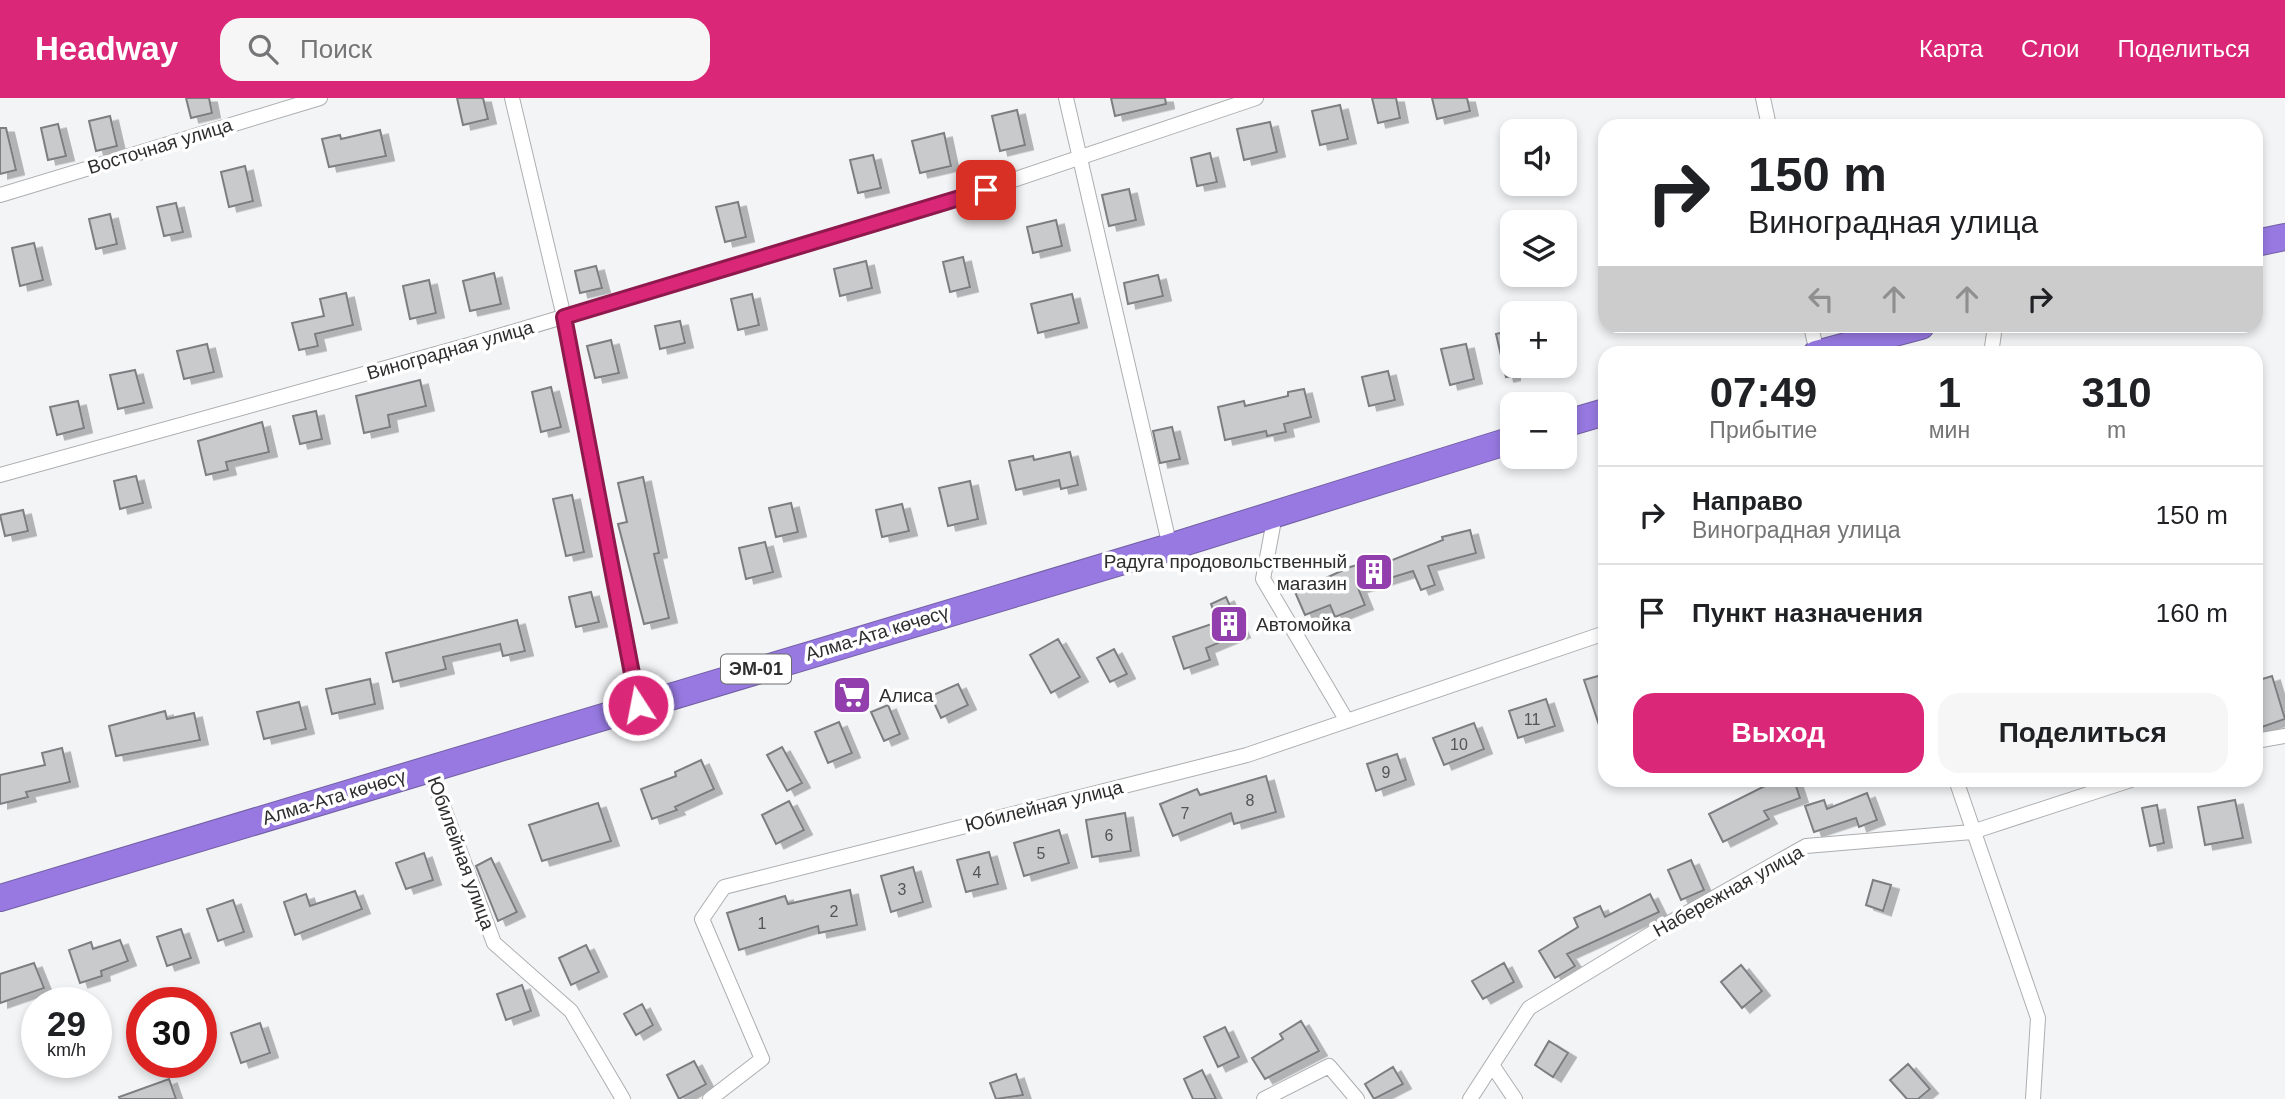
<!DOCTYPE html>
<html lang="ru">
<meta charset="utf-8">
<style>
:root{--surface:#fff;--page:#f6f6f6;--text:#202124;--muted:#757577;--line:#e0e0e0;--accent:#db2777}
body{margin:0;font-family:Arial,sans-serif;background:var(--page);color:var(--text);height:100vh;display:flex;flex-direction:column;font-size:26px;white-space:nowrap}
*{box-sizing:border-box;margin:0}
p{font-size:23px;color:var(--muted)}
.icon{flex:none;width:38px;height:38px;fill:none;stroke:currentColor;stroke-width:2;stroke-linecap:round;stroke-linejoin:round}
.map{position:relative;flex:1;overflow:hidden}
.drawer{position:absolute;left:1598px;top:248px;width:665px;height:441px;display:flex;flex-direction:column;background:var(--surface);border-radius:21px;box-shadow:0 4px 10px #0003}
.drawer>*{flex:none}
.hud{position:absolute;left:1598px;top:21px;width:665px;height:214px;border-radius:21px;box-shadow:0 4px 10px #0003;background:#fff;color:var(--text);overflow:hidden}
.fabs{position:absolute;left:1500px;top:21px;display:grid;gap:14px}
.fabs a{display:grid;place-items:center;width:77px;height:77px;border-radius:14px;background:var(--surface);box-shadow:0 4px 10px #0003;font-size:35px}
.speed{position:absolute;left:21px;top:889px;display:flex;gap:14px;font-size:35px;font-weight:700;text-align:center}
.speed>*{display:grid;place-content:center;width:91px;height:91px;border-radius:50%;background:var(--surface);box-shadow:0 4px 10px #0003;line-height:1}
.speed small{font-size:18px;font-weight:400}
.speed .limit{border:10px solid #d22;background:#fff;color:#111}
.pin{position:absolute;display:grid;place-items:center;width:60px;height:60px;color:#fff;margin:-30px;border-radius:14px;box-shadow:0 4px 10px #0006}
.me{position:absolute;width:77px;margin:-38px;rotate:349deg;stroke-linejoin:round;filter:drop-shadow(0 0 5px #0008)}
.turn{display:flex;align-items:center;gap:24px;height:147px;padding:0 35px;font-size:32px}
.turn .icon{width:91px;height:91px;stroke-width:2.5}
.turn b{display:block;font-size:49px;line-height:60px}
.lanes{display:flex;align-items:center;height:66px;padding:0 35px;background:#0003;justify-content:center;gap:35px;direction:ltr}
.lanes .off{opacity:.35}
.eta{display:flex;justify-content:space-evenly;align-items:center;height:119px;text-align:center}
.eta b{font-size:42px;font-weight:600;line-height:49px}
.cta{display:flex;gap:14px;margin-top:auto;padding:14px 35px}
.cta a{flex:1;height:80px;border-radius:21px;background:var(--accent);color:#fff;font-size:28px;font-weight:600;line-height:80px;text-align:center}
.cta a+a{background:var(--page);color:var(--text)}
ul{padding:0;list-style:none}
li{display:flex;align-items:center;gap:21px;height:98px;padding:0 35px;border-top:2px solid var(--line)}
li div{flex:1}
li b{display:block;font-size:26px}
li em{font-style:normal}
header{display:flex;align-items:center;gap:42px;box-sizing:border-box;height:98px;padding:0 35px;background:var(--accent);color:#fff}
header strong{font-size:33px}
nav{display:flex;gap:38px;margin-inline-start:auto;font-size:24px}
.search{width:490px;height:63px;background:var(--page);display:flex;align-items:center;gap:18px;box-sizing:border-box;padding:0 24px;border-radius:21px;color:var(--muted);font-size:26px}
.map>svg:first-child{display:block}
.building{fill:#c9cacc;stroke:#7d7e80;stroke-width:2;filter:url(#shadow)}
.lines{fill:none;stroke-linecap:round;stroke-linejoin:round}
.street-casing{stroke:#adaeb0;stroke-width:16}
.highway-casing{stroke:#725fa3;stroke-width:28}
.street{stroke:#fff;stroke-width:14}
.highway{stroke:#9779e1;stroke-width:26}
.route-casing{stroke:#8e194d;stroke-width:18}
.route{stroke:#db2777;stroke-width:12}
.labels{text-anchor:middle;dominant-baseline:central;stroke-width:7;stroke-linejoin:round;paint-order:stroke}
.number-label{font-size:16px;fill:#555556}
.shield{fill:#fff;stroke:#6d6d6d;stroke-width:2}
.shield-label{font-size:18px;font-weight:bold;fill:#2e2e2f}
.street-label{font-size:19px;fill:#2e2e2f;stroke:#fff}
.poi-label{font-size:19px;fill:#2e2e2f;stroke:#fff;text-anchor:start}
</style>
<header>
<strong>Headway</strong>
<div class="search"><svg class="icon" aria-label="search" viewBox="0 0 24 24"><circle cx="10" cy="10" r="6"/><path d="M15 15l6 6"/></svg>Поиск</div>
<nav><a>Карта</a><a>Слои</a><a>Поделиться</a></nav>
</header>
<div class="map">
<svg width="2285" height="1001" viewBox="0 0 2285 1001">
<defs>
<filter id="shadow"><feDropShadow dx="8" dy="4.5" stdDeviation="0" flood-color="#0004"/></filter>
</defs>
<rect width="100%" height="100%" fill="#f3f4f6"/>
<path class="building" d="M186,0H209L212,15L191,20Z
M457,0H483L488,21L463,27Z
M1111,0H1165L1166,6L1115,18Z
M1372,0H1396L1400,20L1378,25Z
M1432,0H1467L1470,13L1437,21Z
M1340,7L1348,41L1320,47L1312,13Z
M1017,12L1025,47L1000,53L992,18Z
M110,18L117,48L96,53L89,23Z
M1270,24L1277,54L1244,62L1237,31Z
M58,26L66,58L48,62L41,30Z
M0,30H6L16,72L0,76Z
M380,32L386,58L329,69L322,41L340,37L341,41Z
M944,35L951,68L920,75L912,43Z
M1210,55L1217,84L1197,88L1191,60Z
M873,57L881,90L858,95L850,62Z
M245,68L253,103L229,109L221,74Z
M1129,91L1136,122L1109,128L1102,97Z
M738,104L746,139L725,144L716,109Z
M176,105L183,134L164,138L157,109Z
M110,116L117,146L96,151L89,121Z
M1056,122L1062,148L1033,155L1027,129Z
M34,145L43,182L20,188L12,150Z
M963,159L970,189L950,194L943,164Z
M866,163L872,190L840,198L834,171Z
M596,168L602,190L580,195L575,173Z
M494,175L501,206L470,213L463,183Z
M1158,177L1163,198L1128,206L1124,185Z
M429,182L436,215L410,221L403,188Z
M346,195L353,227L315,236L318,248L299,252L292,225L324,218L320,201Z
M752,196L759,227L738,232L731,201Z
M1072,196L1079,225L1038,235L1031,206Z
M680,223L685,245L660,251L655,228Z
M1512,232V278L1506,279L1496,236Z
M611,242L619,275L595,280L587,248Z
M207,246L214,274L184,281L177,253Z
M1466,246L1474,281L1450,287L1441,251Z
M135,272L144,305L118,311L110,277Z
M1388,273L1395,302L1369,308L1362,279Z
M420,282L426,308L388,317L390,329L364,335L356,298Z
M551,289L561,329L541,334L532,294Z
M1304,291L1311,319L1284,326L1286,334L1267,338L1266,333L1225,342L1218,309L1244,303L1245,308L1288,298V294Z
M78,303L84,330L57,337L50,309Z
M316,313L322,341L300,346L293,318Z
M262,324L269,354L226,364L228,372L206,377L198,343Z
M1172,329L1180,361L1160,365L1153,333Z
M1070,354L1078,387L1061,391L1059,382L1016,392L1009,363L1033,358L1034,362Z
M136,378L143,405L120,411L114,383Z
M643,379L659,455L654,456L669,520L644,526L618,426L627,424L618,385Z
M970,383L978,421L948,428L939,390Z
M572,397L584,454L566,458L553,401Z
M791,405L798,434L776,439L769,410Z
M902,406L909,433L882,439L876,412Z
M23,412L28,433L5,438L0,417Z
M1470,432L1476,455L1428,468L1435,487L1421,492L1413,473L1358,490L1365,507L1335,519L1330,507L1305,517L1295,494L1350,469L1383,460L1385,465L1443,442L1442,439Z
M765,444L773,474L746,481L739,450Z
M591,494L599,524L576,529L569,499Z
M1226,499L1242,535L1206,550L1210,562L1184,571L1173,539L1218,524L1211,506Z
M517,522L525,553L503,558L500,546L443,559L446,571L393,584L386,555Z
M1058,541L1080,579L1051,595L1030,557Z
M1114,551L1127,576L1110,584L1097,560Z
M1605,576V635L1602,636L1584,582Z
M2272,578L2285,621L2256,631V583Z
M370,581L375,606L332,616L326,591Z
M958,586L968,607L941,620L931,598Z
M1546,601L1555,628L1518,640L1509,613Z
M299,604L306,631L264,641L257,614Z
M888,607L900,636L884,643L871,614Z
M165,613L167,621L194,615L200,642L116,658L109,628Z
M839,624L852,655L828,665L815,634Z
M1474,625L1484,651L1444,667L1433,640Z
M782,649L802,685L787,693L767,657Z
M62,650L70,684L26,694L28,699L0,706V677L45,667L42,655Z
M1397,656L1406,682L1376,693L1367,666Z
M701,662L714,691L675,709L677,712L652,721L641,691L676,678L675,674Z
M1266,678L1276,714L1234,726L1231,715L1173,738L1160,706L1197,691L1200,697Z
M1766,682H1794L1800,700L1764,713L1769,721L1723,744L1709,716L1767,687Z
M1867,695L1877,722L1859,729L1856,720L1814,734L1805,708L1824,702L1827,711Z
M2235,702L2243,740L2205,747L2198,709Z
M789,703L804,732L776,746L762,717Z
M598,705L611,743L542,763L529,727Z
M2157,707L2164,745L2150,748L2142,710Z
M1125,715L1131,753L1092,759L1086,722Z
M1059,732L1069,765L1024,778L1014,745Z
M989,754L998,786L966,794L957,762Z
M424,755L433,782L406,791L396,765Z
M491,760L517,814L498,823L476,768Z
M1691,762L1704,792L1681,802L1668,772Z
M913,769L923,804L891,814L881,778Z
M1873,782L1891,787L1883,813L1866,807Z
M850,792L857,827L819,835L818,828L739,852L727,815L785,798L788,806Z
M355,793L362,811L295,837L284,804L306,796L310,808Z
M1650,796L1659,814L1567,856L1575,868L1555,880L1539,853L1578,829L1574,820L1600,808L1605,819Z
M233,802L244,834L218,843L207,811Z
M181,831L191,860L167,868L157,839Z
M120,842L128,863L101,873L102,878L80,885L69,852L91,844L93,851Z
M586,847L599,874L571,887L559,860Z
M34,865L44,890L0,905V876Z
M1504,865L1514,884L1483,901L1472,883Z
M1741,867L1762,893L1742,910L1721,884Z
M522,887L531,913L506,922L497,896Z
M642,906L653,927L636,937L624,916Z
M1301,923L1319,953L1265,981L1252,960L1283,941L1280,936Z
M260,925L270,955L241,965L231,935Z
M1225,929L1239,959L1218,969L1204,939Z
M1549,943L1568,955L1553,979L1535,967Z
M694,963L706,986L679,1001L667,977Z
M1908,966L1930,991L1918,1001H1907L1890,982Z
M1393,969L1403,986L1374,1001L1365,986Z
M1202,972L1216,1001H1193L1184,981Z
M1016,976L1023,997L996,1001L990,985Z
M169,981L176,1001H120L119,999Z"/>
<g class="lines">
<g class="street-casing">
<path id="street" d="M512,0L564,219L638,607
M1066,0L1170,449
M1763,0L1769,28
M0,97L320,0
M1811,228L1817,255
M1991,256L1995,228
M0,377L472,246L939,107L1256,0
M1275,417L1263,481L1347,623
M2256,643L2285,638
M429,670L494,845L571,913L623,1001
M1956,682L2038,920L2033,1001
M1492,967L1515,1001
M710,1001L762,961L702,821L724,789L1247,657L1605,535
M1264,1001L1329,968L1357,1001
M1470,1001L1529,910L1662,829L1806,748L1972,734L2131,682"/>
</g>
<g class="highway-casing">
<path id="highway" d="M2256,145L2285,139
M1816,256L1921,228
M1564,326L1605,314
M0,800L1170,449L1512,342"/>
</g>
<use href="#street" class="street"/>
<use href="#highway" class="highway"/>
</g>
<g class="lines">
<g class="route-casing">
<path id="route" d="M638,607L564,219L986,92"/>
</g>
<use href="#route" class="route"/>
</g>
<defs>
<g id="building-square" transform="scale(2.0125)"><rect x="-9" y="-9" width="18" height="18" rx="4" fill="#923eac" stroke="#fff"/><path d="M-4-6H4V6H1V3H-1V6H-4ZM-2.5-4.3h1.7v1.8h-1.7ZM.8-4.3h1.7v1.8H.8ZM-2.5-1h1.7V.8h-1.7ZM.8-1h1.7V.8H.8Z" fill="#fff"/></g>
<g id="supermarket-square" transform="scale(2.0125)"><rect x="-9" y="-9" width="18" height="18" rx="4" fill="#923eac" stroke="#fff"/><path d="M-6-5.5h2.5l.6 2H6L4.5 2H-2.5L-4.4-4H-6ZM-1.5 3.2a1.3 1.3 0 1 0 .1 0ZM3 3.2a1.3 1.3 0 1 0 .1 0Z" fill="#fff"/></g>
</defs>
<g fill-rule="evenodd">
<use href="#building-square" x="1374" y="474"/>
<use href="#building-square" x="1229" y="526"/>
<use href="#supermarket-square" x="852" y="597"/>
</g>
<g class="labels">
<g class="number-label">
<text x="1532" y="621">11</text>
<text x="1459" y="646">10</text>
<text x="1386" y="674">9</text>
<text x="1250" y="702">8</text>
<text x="1185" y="715">7</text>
<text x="1109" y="737">6</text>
<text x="1041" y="755">5</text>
<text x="977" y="774">4</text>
<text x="902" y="791">3</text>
<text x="834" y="813">2</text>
<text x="762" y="825">1</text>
</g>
<rect class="shield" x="721" y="556.5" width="70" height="29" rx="5"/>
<g class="shield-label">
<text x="756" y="571">ЭМ-01</text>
</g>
<g class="street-label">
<text transform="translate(160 48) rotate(-17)">Восточная улица</text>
<text transform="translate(450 252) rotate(-16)">Виноградная улица</text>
<text transform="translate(877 535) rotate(-17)">Алма-Ата көчөсү</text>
<text transform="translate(334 699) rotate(-17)">Алма-Ата көчөсү</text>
<text transform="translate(1044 708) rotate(-14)">Юбилейная улица</text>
<text transform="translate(461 755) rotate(70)">Юбилейная улица</text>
<text transform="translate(1728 793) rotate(-29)">Набережная улица</text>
</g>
<g class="poi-label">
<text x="1347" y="463" text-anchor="end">Радуга продовольственный<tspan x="1347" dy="22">магазин</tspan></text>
<text x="1256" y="526">Автомойка</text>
<text x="879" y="597">Алиса</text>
</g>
</g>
</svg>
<div class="fabs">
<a><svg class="icon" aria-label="sound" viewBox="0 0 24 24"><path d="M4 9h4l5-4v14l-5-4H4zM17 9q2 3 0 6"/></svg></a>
<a><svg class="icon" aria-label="layers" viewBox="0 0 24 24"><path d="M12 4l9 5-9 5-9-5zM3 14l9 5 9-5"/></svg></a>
<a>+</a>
<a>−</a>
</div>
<div class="speed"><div>29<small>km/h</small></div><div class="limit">30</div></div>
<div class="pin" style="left:986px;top:92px;background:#d93025"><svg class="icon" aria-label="arrive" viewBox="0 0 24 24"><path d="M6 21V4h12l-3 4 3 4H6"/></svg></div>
<svg class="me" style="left:638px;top:607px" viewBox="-20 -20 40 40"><circle r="17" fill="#db2777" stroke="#fff" stroke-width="3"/><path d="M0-11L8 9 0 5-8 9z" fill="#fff"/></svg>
<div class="hud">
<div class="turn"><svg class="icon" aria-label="right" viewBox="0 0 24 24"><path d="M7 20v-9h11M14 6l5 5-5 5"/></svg><div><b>150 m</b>Виноградная улица</div></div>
<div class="lanes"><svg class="icon off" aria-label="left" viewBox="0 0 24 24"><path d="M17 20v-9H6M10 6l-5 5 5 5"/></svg><svg class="icon off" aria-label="ahead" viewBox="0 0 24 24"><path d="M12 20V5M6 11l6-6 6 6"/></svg><svg class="icon off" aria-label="ahead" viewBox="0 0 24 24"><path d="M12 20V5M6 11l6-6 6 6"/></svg><svg class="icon" aria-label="right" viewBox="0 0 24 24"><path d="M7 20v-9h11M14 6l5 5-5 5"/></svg></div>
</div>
<section class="drawer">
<div class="eta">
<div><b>07:49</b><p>Прибытие</p></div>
<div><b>1</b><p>мин</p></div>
<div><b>310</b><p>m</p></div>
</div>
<ul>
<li><svg class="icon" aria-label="right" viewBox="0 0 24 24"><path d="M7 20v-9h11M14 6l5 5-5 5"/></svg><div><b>Направо</b><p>Виноградная улица</p></div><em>150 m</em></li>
<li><svg class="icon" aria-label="arrive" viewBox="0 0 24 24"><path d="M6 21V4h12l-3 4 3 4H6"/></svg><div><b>Пункт назначения</b></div><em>160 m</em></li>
</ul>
<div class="cta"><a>Выход</a><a>Поделиться</a></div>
</section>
</div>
